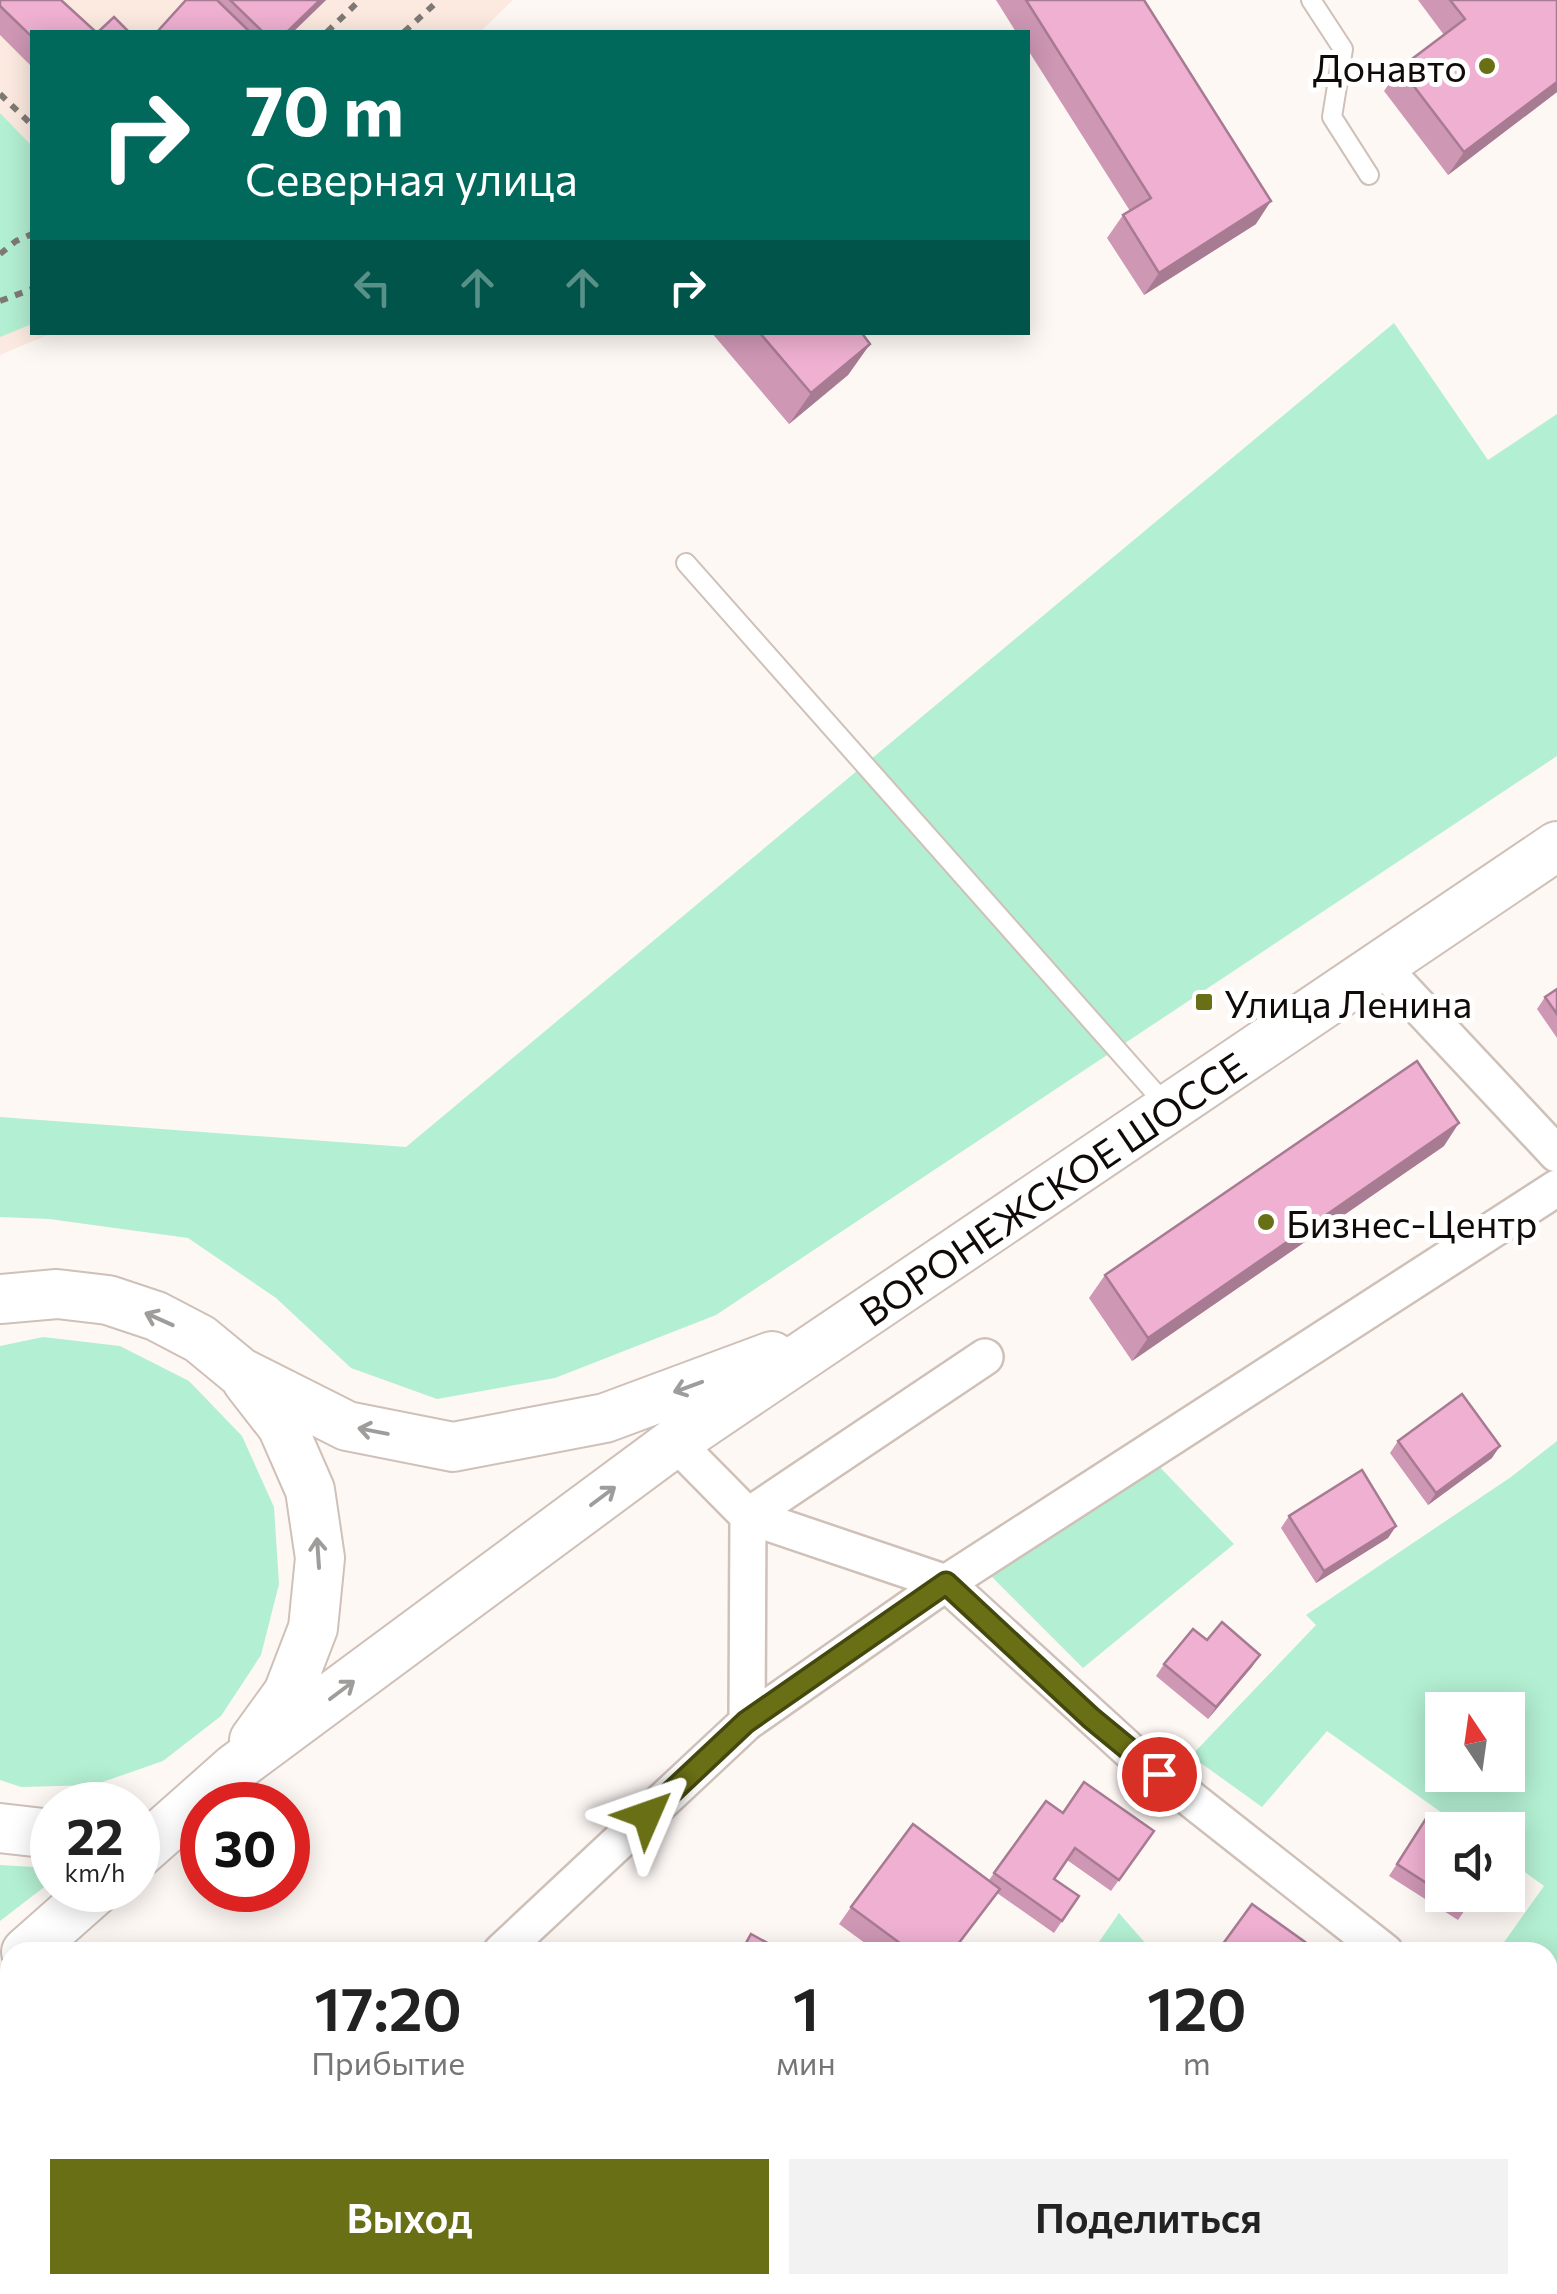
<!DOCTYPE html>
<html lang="ru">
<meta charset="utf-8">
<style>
:root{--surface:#fff;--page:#f2f2f2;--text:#222;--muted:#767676;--accent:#696f14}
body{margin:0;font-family:Commissioner,sans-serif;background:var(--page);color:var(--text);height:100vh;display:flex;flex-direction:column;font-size:38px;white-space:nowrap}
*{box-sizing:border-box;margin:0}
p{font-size:32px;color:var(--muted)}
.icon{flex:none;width:55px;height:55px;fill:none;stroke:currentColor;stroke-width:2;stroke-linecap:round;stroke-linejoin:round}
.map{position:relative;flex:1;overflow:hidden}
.side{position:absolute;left:0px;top:1942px;width:1558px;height:352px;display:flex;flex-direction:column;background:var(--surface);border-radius:30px 30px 0 0;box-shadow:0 5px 25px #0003}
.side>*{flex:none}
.banner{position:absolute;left:30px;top:30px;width:1000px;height:305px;border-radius:0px;box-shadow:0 5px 25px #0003;background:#00695c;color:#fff;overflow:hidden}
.needle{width:65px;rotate:347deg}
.buttons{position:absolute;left:1425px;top:1692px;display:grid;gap:20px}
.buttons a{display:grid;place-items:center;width:100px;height:100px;border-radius:0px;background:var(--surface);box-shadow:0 5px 25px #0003;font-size:50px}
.speed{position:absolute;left:30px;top:1782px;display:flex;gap:20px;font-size:50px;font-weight:700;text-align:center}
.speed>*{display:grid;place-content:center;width:130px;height:130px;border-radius:50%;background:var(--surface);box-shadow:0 5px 25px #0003;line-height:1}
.speed small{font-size:25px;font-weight:400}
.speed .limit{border:15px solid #d22;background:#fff;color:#111}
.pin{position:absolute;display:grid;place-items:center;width:85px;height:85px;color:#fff;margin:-42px;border:5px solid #fff;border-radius:50%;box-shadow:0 2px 10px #0007}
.me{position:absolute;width:110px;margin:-55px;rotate:47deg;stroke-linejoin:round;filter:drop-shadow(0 0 8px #0008)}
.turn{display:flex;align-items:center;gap:35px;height:210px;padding:0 50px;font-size:45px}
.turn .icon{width:130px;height:130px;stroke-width:2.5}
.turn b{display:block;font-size:70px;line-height:85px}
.lanes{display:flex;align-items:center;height:95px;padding:0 50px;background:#0003;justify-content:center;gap:50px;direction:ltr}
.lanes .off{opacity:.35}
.eta{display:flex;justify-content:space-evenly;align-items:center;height:170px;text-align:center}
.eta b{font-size:60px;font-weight:600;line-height:70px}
.button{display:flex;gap:20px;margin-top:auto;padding:20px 50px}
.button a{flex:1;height:115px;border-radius:0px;background:var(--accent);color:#fff;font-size:40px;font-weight:600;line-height:115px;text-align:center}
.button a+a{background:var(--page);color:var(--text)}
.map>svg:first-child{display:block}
.built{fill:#fceae0}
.green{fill:#b3efd2;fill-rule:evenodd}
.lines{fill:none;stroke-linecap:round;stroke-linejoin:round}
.service-casing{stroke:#cfc0b8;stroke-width:22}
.minor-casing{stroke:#cfc0b8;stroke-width:40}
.secondary-casing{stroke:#cfc0b8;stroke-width:52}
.path{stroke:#7f7976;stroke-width:6;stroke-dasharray:8 8;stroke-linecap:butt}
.service{stroke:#fff;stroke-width:18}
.minor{stroke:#fff;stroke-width:35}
.secondary{stroke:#fff;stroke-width:48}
.wall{fill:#ce97b4}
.shaded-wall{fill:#a77b92}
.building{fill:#efb0d1;stroke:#a77b92;stroke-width:2.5}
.oneway{stroke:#9f9d9c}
.route-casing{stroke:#44480d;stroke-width:25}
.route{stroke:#696f14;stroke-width:18}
.poi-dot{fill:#696f14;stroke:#fff;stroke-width:4}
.labels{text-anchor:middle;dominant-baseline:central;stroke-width:10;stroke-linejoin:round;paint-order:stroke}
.poi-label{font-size:38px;fill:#100b08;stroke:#fff;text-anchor:start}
.street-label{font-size:38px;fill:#100b08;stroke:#fff}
</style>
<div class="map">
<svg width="1557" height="2294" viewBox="0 0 1557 2294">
<rect width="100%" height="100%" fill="#fef8f5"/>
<path class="built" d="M0,0H513L480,32H32V332L52,333L0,355Z"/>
<path class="green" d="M0,113L32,146V324L0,337Z
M1394,323L1488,460L1557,414V756L716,1315L555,1378L437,1399L351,1368L276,1298L188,1238L49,1219L0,1217V1117L406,1147Z
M43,1337L120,1346L189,1381L242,1436L274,1507L279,1584L261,1655L221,1716L163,1761L94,1785L21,1787L0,1780V1346Z
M1557,1441V2064L1548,2055V1952H1497L1544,1886L1508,1860V1830H1466L1327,1731L1262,1807L1191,1756L1316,1625L1306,1615L1511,1477ZM1442,1710H1508V1775H1442Z
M1152,1459L1234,1544L1083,1668L989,1574Z
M0,1865L52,1868V1881L0,1921Z
M1119,1913L1153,1952H1092Z
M418,2285H682L684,2292L413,2294Z
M1105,2285H1548L1557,2294H1139Z"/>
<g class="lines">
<g class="service-casing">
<path id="service" d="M1311,0L1343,49L1332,117L1369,175
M686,563L1166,1105"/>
</g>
<g class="minor-casing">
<path id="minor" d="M1381,966L1557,1154
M675,1442L748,1516L946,1583L1130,1751L1385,1952
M747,1722L946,1583L1557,1188
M501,1952L747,1722L748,1516L985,1357
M1548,2080L1557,2088
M0,2210L10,2204
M1027,2285L1057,2294
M853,2294L856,2285"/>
</g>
<g class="secondary-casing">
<path id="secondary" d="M0,1299L57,1294L108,1300L156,1316L200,1339L240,1372L347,1426L453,1447L605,1418L772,1356
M247,1381L282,1426L310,1490L320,1558L313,1628L288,1693L254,1740
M0,1828L52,1834
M138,1854L235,1768L675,1442L1557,846
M26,1952L96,1890"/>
</g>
<path class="path" d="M327,32L360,0
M404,32L439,0
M0,94L32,125
M0,254L16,241L32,234
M0,301L32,289"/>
<use href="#service" class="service"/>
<use href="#minor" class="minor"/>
<use href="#secondary" class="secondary"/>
</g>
<path class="wall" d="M0,0L32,32V67L0,35Z
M187,0H326L293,32H157Z
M996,0H1144L1256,224L1144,295L1107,238L1123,215L1130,211L1028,50V32H1016Z
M1418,0H1557V92L1448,175L1384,91L1400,68L1444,35Z
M711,332H861L870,344L848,375L789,424Z
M1557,989V1038L1537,1009L1545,997Z
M1444,1146L1132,1361L1089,1298L1105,1275Z
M1398,1441L1492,1458L1428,1505L1390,1453Z
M1289,1516L1396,1526L1388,1538L1316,1583L1281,1528Z
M1207,1640L1260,1655L1208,1719L1156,1676L1164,1664Z
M1046,1801L1063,1813L1154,1831L1111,1891L1067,1860L1054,1879L1079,1896L1054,1933L997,1893L953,1952H877L839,1924L851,1907L989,1880Z
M1427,1817L1442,1830V1895H1475L1458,1920L1389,1876Z
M706,2285H787L781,2294H720Z"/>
<path class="shaded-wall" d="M320,0H326L293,32H287Z
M1557,82V92L1448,175L1464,152Z
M1271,201L1256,224L1144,295L1159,273Z
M870,344L848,375L789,424L811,393Z
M1459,1123L1444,1146L1132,1361L1148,1338Z
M1500,1446L1492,1458L1428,1505L1436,1493Z
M1396,1526L1388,1538L1316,1583L1324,1571Z
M1260,1655L1252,1667L1208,1719L1216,1707Z"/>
<path class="building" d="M0,0H61L96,32H32V37L0,6Z
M186,0H217L250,32H157Z
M230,0H320L287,32H263Z
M1026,0H1144L1271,201L1159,273L1123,215L1151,198Z
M1450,0H1557V82L1464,152L1400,68L1465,19Z
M114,17L129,32H98Z
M759,332H861L870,344L811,393Z
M1557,989V1014L1545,997Z
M1417,1061L1459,1123L1148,1338L1105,1275Z
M1462,1394L1500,1446L1436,1493L1398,1441Z
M1362,1470L1396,1526L1324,1571L1289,1516Z
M1222,1622L1260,1655L1216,1707L1164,1664L1193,1629L1207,1640Z
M1084,1782L1154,1831L1119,1880L1075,1848L1054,1879L1079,1896L1062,1921L994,1873L1046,1801L1063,1813Z
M1427,1817L1448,1830H1442V1893L1397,1864Z
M913,1824L1000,1889L952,1952H912L851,1907Z
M1445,1895H1475L1466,1909Z
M1252,1904L1319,1952H1217Z
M751,1934L784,1952H741Z
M733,2285H787L781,2294H747Z"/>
<defs><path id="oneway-shaft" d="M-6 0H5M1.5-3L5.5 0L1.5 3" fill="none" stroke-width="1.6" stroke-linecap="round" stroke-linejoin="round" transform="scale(2.5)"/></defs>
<g class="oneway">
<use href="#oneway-shaft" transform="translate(159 1319) rotate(-156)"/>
<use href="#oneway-shaft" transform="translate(688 1387) rotate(160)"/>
<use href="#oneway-shaft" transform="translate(373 1431) rotate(-169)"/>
<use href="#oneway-shaft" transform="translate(603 1496) rotate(-37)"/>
<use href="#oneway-shaft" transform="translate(318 1553) rotate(-94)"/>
<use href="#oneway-shaft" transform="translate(342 1690) rotate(-37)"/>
</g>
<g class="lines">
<g class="route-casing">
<path id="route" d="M647,1815L746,1722L946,1583L1091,1718L1159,1774"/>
</g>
<use href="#route" class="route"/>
</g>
<g class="poi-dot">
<circle cx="1487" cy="66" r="10"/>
<rect x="1194" y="992" width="20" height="20" rx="5"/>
<circle cx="1266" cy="1222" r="10"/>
</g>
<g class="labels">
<g class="poi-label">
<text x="1467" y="66" text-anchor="end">Донавто</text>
<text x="1224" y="1002">Улица Ленина</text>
<text x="1286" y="1222">Бизнес-Центр</text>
</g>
<g class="street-label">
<text transform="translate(1052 1188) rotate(-34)">ВОРОНЕЖСКОЕ ШОССЕ</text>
</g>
</g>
</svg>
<div class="buttons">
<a><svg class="needle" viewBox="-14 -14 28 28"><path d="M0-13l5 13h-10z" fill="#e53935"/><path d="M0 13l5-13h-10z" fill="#767676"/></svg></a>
<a><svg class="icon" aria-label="sound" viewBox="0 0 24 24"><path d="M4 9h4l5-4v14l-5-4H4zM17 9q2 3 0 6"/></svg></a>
</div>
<div class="speed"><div>22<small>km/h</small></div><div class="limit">30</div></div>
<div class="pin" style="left:1159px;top:1774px;background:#d93025"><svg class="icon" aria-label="arrive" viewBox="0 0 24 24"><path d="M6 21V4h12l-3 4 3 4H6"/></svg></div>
<svg class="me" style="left:647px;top:1815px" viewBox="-20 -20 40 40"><path d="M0-17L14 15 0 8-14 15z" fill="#696f14" stroke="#fff" stroke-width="4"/></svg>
<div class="banner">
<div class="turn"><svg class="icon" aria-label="right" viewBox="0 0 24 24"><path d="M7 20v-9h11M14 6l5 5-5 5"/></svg><div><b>70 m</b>Северная улица</div></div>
<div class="lanes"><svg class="icon off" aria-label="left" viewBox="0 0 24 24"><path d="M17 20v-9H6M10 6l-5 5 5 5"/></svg><svg class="icon off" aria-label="ahead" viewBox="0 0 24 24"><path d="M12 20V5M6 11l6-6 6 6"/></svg><svg class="icon off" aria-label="ahead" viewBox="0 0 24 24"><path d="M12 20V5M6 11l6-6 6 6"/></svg><svg class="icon" aria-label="right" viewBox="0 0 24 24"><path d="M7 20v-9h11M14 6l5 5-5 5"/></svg></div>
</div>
<section class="side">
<div class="eta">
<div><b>17:20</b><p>Прибытие</p></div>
<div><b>1</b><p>мин</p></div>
<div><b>120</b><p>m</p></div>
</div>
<div class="button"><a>Выход</a><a>Поделиться</a></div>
</section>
</div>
